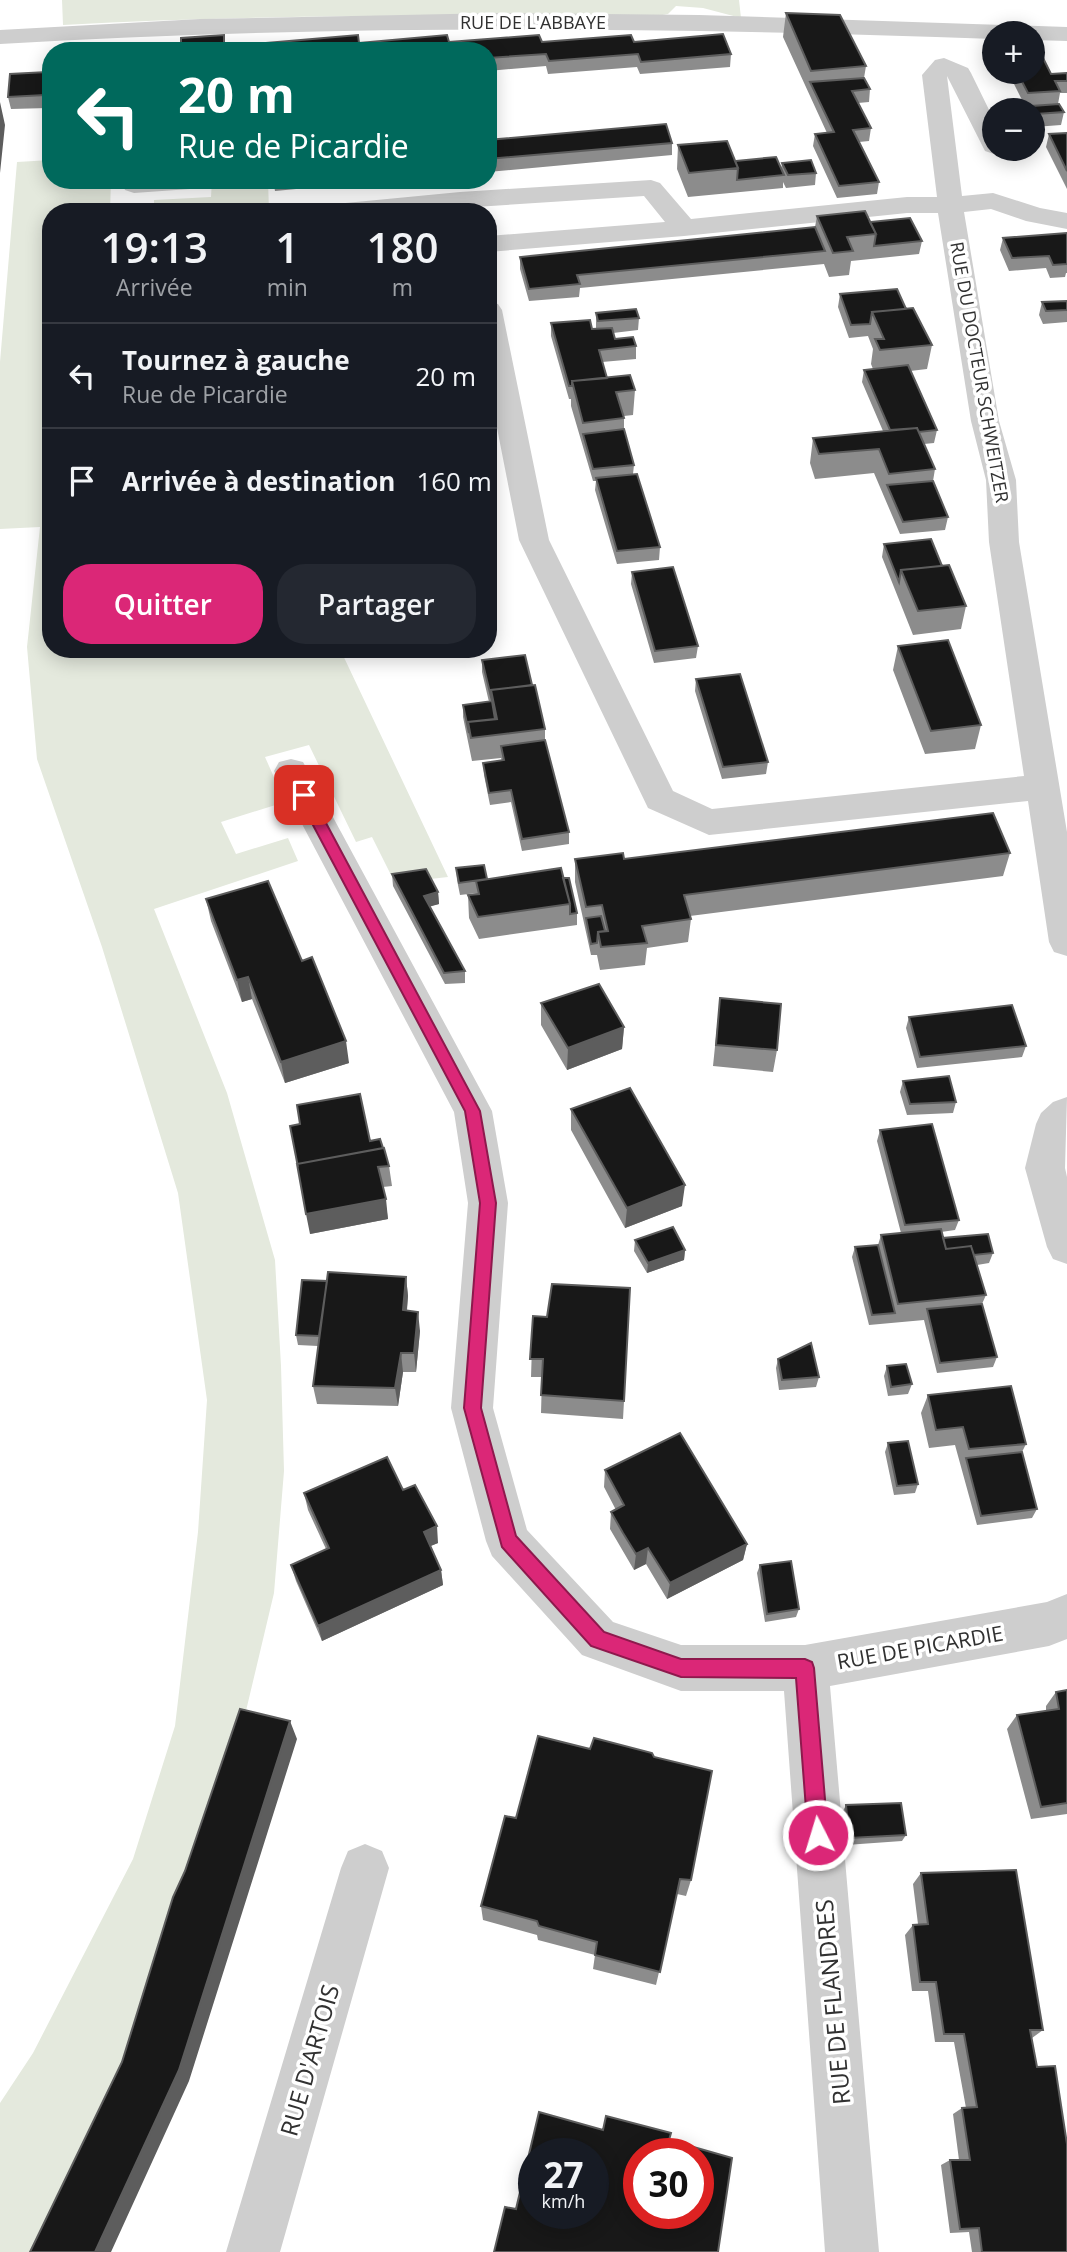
<!DOCTYPE html>
<html lang="fr">
<meta charset="utf-8">
<style>
:root{--surface:#171b24;--page:#242831;--text:#f1f3f6;--muted:#9ea1a6;--line:#363941;--accent:#db2777}
body{margin:0;font-family:"Open Sans",sans-serif;background:var(--page);color:var(--text);height:100vh;display:flex;flex-direction:column;font-size:26px;white-space:nowrap}
*{box-sizing:border-box;margin:0}
p{font-size:23px;color:var(--muted)}
.icon{flex:none;width:38px;height:38px;fill:none;stroke:currentColor;stroke-width:2;stroke-linecap:round;stroke-linejoin:round}
.map{position:relative;flex:1;overflow:hidden}
.side{position:absolute;left:42px;top:203px;width:455px;height:455px;display:flex;flex-direction:column;background:var(--surface);border-radius:28px;box-shadow:0 4px 18px #0003}
.side>*{flex:none}
.hud{position:absolute;left:42px;top:42px;width:455px;height:147px;border-radius:28px;box-shadow:0 4px 18px #0003;background:#00695c;color:#fff;overflow:hidden}
.fabs{position:absolute;left:982px;top:21px;display:grid;gap:14px}
.fabs a{display:grid;place-items:center;width:63px;height:63px;border-radius:50%;background:var(--surface);box-shadow:0 4px 18px #0003;font-size:35px}
.speed{position:absolute;left:518px;top:2138px;display:flex;gap:14px;font-size:35px;font-weight:700;text-align:center}
.speed>*{display:grid;place-content:center;width:91px;height:91px;border-radius:50%;background:var(--surface);box-shadow:0 4px 18px #0003;line-height:1}
.speed small{font-size:18px;font-weight:400}
.speed .limit{border:10px solid #d22;background:#fff;color:#111}
.pin{position:absolute;display:grid;place-items:center;width:60px;height:60px;color:#fff;margin:-30px;border-radius:14px;box-shadow:0 4px 10px #0006}
.me{position:absolute;width:77px;margin:-38px;rotate:355deg;stroke-linejoin:round;filter:drop-shadow(0 0 5px #0008)}
.turn{display:flex;align-items:center;gap:24px;height:147px;padding:0 21px;font-size:32px}
.turn .icon{width:91px;height:91px;stroke-width:2.5}
.turn b{display:block;font-size:49px;line-height:60px}
.eta{display:flex;justify-content:space-evenly;align-items:center;height:119px;text-align:center}
.eta b{font-size:42px;font-weight:600;line-height:49px}
.button{display:flex;gap:14px;margin-top:auto;padding:14px 21px}
.button a{flex:1;height:80px;border-radius:28px;background:var(--accent);color:#fff;font-size:28px;font-weight:600;line-height:80px;text-align:center}
.button a+a{background:var(--page);color:var(--text)}
ul{padding:0;list-style:none}
li{display:flex;align-items:center;gap:21px;height:105px;padding:0 21px;border-top:2px solid var(--line)}
li div{flex:1}
li b{display:block;font-size:26px}
li em{font-style:normal}
.map>svg:first-child{display:block}
.green{fill:#e4e9dd}
.lines{fill:none;stroke-linecap:round;stroke-linejoin:round}
.minor{fill:#cecece;fill-rule:evenodd}
.wall{fill:#8c8c8c}
.shaded-wall{fill:#5d5d5d}
.building{fill:#181818;stroke:#5d5d5d;stroke-width:2;fill-rule:evenodd}
.route{fill:#db2777;stroke:#8e194d;stroke-width:2}
.labels{text-anchor:middle;dominant-baseline:central;stroke-width:7;stroke-linejoin:round;paint-order:stroke}
.far-street-label{font-size:18px;fill:#313131;stroke:#fff}
.street-label{font-size:21px;fill:#313131;stroke:#fff}
.near-street-label{font-size:24px;fill:#313131;stroke:#fff}
</style>
<div class="map">
<svg width="1067" height="2252" viewBox="0 0 1067 2252">
<rect width="100%" height="100%" fill="#fff"/>
<path class="green" d="M62,0H739L741,18L703,8L676,6L668,14L652,17C455,15 260,14 63,25Z
M51,160V180H111L110,212H51V649H340L448,877L395,883L372,837L356,842L309,745L265,757L285,802L221,822L236,854L288,838L298,861L154,909L227,1093L275,1260L281,1366L284,1471L274,1593L245,1715L128,2075L36,2252H0V2103L33,2053L133,1859L175,1726L198,1532L207,1400L178,1193L102,947L37,759L27,647L40,527L0,529V362L17,162Z
M212,180H268L269,212H154V200L211,197Z"/>
<g class="lines">
<path class="minor" d="M499,13L699,15L1067,27V41L1032,40V33H994V39C662,27 332,24 0,44V30L200,19Z
M944,58L968,68L971,73L994,120V149H1005L994,154L985,151L947,76L962,196L993,193L1040,208L1067,213V229L1026,221L991,209L964,212L999,421L1016,480L1019,542L1067,832V956L1054,952L1049,942L1028,801L709,835L648,808L519,540L488,382V302L498,304L502,310L549,540L673,791L712,809L1024,776L989,542L986,480L971,421L938,213H907L684,236L488,252V236L665,222L644,196L475,207L477,212H451L450,209L419,212H322L326,206L335,204L460,192L651,180L660,183L691,219L907,197H937L922,75L935,60Z
M121,180H202L203,181L199,186L190,189L134,193L125,190Z
M291,759L303,762L308,771L492,1111L508,1203L493,1408L527,1530L613,1622L681,1645H805L1047,1602L1067,1594V1639L1049,1646L830,1686L879,2252H825L784,1691H681L582,1655L492,1556L486,1541L451,1408L468,1203L454,1112L274,771L279,762Z
M1067,1097L1065,1168L1067,1177V1264L1053,1259L1047,1247L1025,1168L1036,1124L1041,1113L1053,1102Z
M365,1844L382,1851L389,1868L280,2252H226L341,1868L348,1851Z"/>
</g>
<path class="wall" d="M786,13L866,66L864,78L870,89L869,102L858,103L871,128L869,141L859,142L879,182L877,194L837,198L813,146L815,134L827,133L783,37Z
M634,42L731,54L730,67L640,74L637,67L548,74L546,66L488,71V51L359,43Z
M1008,72H1032L1051,74L1067,73V93H1060L1058,104L1025,106Z
M50,84L48,108L11,109L8,97Z
M1032,106L1064,112L1061,125L1034,127L1032,125V110H1031Z
M1067,133V189L1046,147L1049,134Z
M488,140L672,143V155L488,172Z
M678,145L735,161L781,169L782,163L816,173L815,185L786,188L783,182V188L688,197L677,169Z
M273,180H392L275,191Z
M817,216L870,222L922,241L919,254L851,261L849,275L829,277L824,264L580,288L579,297L529,301L520,269V257L815,227Z
M1067,233V273H1066L1065,277L1050,278L1046,268L1009,271L1000,250L1003,238Z
M840,294L906,309L932,345L927,369L910,371L937,430L934,443L924,444L935,469L933,481L948,517L945,530L900,534L874,473L815,479L810,463L813,438L883,431L862,382L864,370L873,369L871,364L873,349L868,336L849,338L838,307Z
M1067,301V322L1043,324L1039,315L1042,302Z
M596,313L639,318L638,330L613,333L615,339L636,346V359L602,362L607,378L635,390L633,415L624,416V429L634,465L633,474L660,547L659,560L617,564L595,490L596,481H593L571,406V399H569L551,336V323L596,329Z
M884,544L942,566L966,606L961,629L913,635L882,557Z
M632,572L698,646L696,658L654,663L631,584Z
M898,646L981,725L975,749L925,754L893,670Z
M436,649H480L437,654Z
M482,660L532,685L545,729V741L569,832V844L522,851L511,802L490,805L484,775L483,763L502,761L501,758L472,761L463,717V705L489,702L482,672Z
M696,679L768,762L766,774L722,779L695,691Z
M1010,853L1003,876L690,916L691,919L688,942L647,948L645,965L600,970L597,955H591L575,882V859Z
M456,868L487,879L563,878L577,913V925L479,939L469,918L468,895L477,893L460,895L457,880Z
M392,874L438,892L439,904L430,906L465,971V983L445,984L393,886Z
M206,899L302,961L349,1063L285,1083L252,999L242,1002L211,921Z
M720,998L777,1050L773,1072L713,1066Z
M541,1003L624,1027L622,1049L567,1070L541,1025Z
M909,1017L1026,1046L1022,1057L917,1068L906,1028Z
M903,1081L956,1102L953,1113L907,1115L900,1092Z
M571,1109L682,1206L625,1228L571,1130Z
M880,1130L959,1220L955,1230L941,1232L943,1238L993,1253L989,1263L977,1265L986,1295L982,1304L997,1357L993,1367L937,1373L924,1320L869,1325L852,1257L855,1247L878,1245L881,1235L901,1233L877,1141Z
M370,1141L389,1166L392,1186L383,1187L388,1219L310,1234Z
M635,1240L685,1250L684,1260L647,1273L634,1251Z
M406,1277L408,1296L407,1311L420,1331L416,1372H403L398,1406L317,1404L313,1386L318,1346L298,1345L296,1335L327,1281Z
M533,1316L624,1401L623,1419L541,1413L542,1377H531Z
M778,1359L819,1377L816,1387L779,1390L776,1368Z
M887,1366L912,1384L908,1394L888,1396L884,1376Z
M928,1395L1026,1444L1022,1452L1037,1509L1032,1518L977,1525L955,1445L929,1448L921,1413Z
M888,1443L918,1484L915,1493L894,1495L885,1452Z
M605,1470L747,1544L743,1560L667,1599L646,1564L634,1570L610,1529L611,1512L616,1510L604,1487Z
M403,1490L438,1543L430,1546L441,1570L443,1585L322,1641L296,1581L291,1565L326,1549L308,1510L304,1493Z
M760,1565L799,1609L796,1617L765,1622L757,1573Z
M1067,1690V1814L1031,1819L1007,1729L1017,1715L1046,1711V1706L1056,1692Z
M846,1805L906,1835L902,1841L846,1845L843,1811Z
M505,1816L691,1880L686,1896L677,1894L656,1985L593,1969L595,1955L538,1940L537,1935L483,1920L481,1906Z
M921,1873L1043,2030L1032,2038L1067,2252H972L969,2232L950,2233L941,2165L950,2160H959L953,2114L962,2108H966L954,2042H935L928,1991H912L905,1935L913,1925L918,1924L913,1884Z"/>
<path class="shaded-wall" d="M47,72L50,84L48,108L45,95Z
M0,102L5,125L0,173Z
M438,892L439,904L425,908L424,896Z
M248,977L252,999L242,1002L237,980Z
M624,1027L622,1049L567,1070L568,1048Z
M346,1041L349,1063L285,1083L281,1062Z
M685,1185L682,1206L625,1228L627,1208Z
M386,1199L388,1219L310,1234L306,1214Z
M685,1250L684,1260L647,1273L648,1263Z
M406,1277L408,1296L405,1329L403,1310Z
M418,1312L420,1331L416,1372L414,1353Z
M401,1353L403,1372L398,1406L395,1388Z
M437,1526L438,1543L426,1548L424,1532Z
M747,1544L743,1560L667,1599L670,1583Z
M648,1548L646,1564L634,1570L636,1554Z
M441,1570L443,1585L322,1641L318,1626Z
M290,1721L297,1739L189,2081L111,2252H95Z"/>
<path class="building" d="M786,13L840,15L866,66L811,71Z
M723,34L731,54L641,62L638,54L549,61L546,54L488,58V51H269L267,43L358,35L359,43L447,35L449,42L539,35L542,42L631,35L634,42Z
M224,35V51H181V38Z
M1032,56H1042L1051,74L1067,73V81H1055L1060,91L1028,93L1017,72H1032Z
M47,72L45,95L8,97L10,74Z
M864,78L870,89L852,91L871,128L853,130L879,182L839,186L815,134L834,132L810,82Z
M1059,104L1064,112L1036,114L1032,106Z
M666,124L672,143L488,159V140Z
M1067,133V171L1049,134Z
M727,141L738,168L689,173L678,145Z
M776,157L784,175L737,180L738,168L735,161Z
M811,160L816,173L788,175L782,163Z
M865,211L876,234L847,237L853,251L833,253L817,216Z
M910,218L922,241L874,246L876,234L870,222Z
M815,227L825,251L577,275L580,284L529,289L520,257Z
M1067,233V264L1053,265L1049,256L1012,258L1003,238Z
M897,289L906,309L872,312L870,324L851,325L840,294Z
M1067,301V310L1046,311L1042,302Z
M913,308L932,345L880,350L875,339H884L872,312Z
M636,309L639,318L598,321L596,313Z
M590,320L592,329L612,328L615,339L633,337L636,346L599,350L607,378L572,381V386H569L551,323Z
M908,365L937,430L919,432L917,428L890,430L864,370Z
M630,375L635,390L616,392L624,418L583,423L572,381Z
M917,428L935,469L889,474L879,449L819,454L813,438Z
M624,429L634,465L593,469L583,434Z
M637,474L660,547L617,551L596,478Z
M933,481L948,517L903,522L887,485Z
M931,539L942,566L901,570L899,582L884,544Z
M949,565L966,606L918,611L901,570Z
M673,567L698,646L655,651L632,572Z
M948,640L981,725L931,731L898,646Z
M525,655L532,685L491,690L492,701L482,660Z
M740,674L768,762L723,767L696,679Z
M535,685L545,729L471,738L468,722L497,719L491,690Z
M492,701L495,719L468,722L469,733L463,705Z
M545,740L569,832L522,839L511,790L489,793L483,763L504,760L501,746Z
M993,813L1010,853L684,895L691,919L642,926L647,943L601,947L598,932L608,931L602,905L586,907L575,859L623,853L624,859Z
M484,865L487,879L459,883L456,868Z
M561,868L570,904L478,917L468,895L479,894L476,881Z
M426,869L438,892L424,896L465,971L444,973L392,874Z
M563,878H569L577,913L570,914V904Z
M268,881L302,961L312,957L346,1041L281,1062L248,977L237,980L206,899Z
M601,916L605,931L598,932L597,943L591,944L586,918Z
M599,984L624,1027L568,1048L541,1003Z
M720,998L781,1004L777,1050L716,1045Z
M1012,1005L1026,1046L920,1057L909,1017Z
M949,1076L956,1102L910,1104L903,1081Z
M630,1088L685,1185L627,1208L571,1109Z
M360,1094L370,1141L380,1139L383,1148L297,1164L298,1167L290,1126L300,1124L297,1105Z
M932,1124L959,1220L905,1225L880,1130Z
M384,1148L389,1166L378,1167L386,1199L306,1214L297,1164Z
M673,1227L685,1250L648,1263L635,1240Z
M941,1229L946,1249L971,1246L986,1295L898,1304L881,1235Z
M988,1234L993,1253L974,1255L971,1246L946,1249L943,1238Z
M878,1245L895,1313L872,1315L855,1247Z
M328,1272L406,1277L403,1310L418,1312L414,1353H401L395,1388L313,1386Z
M302,1280L327,1281L319,1336L296,1335Z
M552,1284L630,1288L624,1401L541,1395L543,1359H530L533,1316L547,1317Z
M982,1304L997,1357L940,1363L927,1309Z
M811,1343L819,1377L782,1380L778,1359Z
M906,1364L912,1384L891,1387L887,1366Z
M1011,1386L1026,1444L969,1449L963,1427L936,1430L928,1395Z
M680,1433L747,1544L670,1583L648,1548L636,1554L623,1533L611,1512L624,1505L605,1470Z
M908,1441L918,1484L897,1486L888,1443Z
M1022,1452L1037,1509L981,1516L966,1458Z
M387,1457L403,1490L415,1485L437,1526L424,1532L441,1570L318,1626L291,1565L329,1548L304,1493Z
M791,1561L799,1609L767,1614L760,1565Z
M1067,1690V1803L1041,1807L1017,1715L1059,1709L1056,1692Z
M240,1709L290,1721L179,2070L95,2252H30L122,2062L173,1897L185,1871Z
M538,1736L590,1749L594,1738L652,1753L654,1757L712,1771L691,1880L680,1879L660,1972L595,1955L597,1942L539,1926L537,1921L481,1906L505,1816L516,1818Z
M901,1803L906,1835L849,1838L846,1805Z
M1016,1870L1043,2030H1030L1037,2067L1055,2066L1067,2144V2252H982L979,2228L960,2229L950,2160H970L962,2108L977,2107L964,2034H944L936,1982H920L913,1925L928,1924L921,1873Z
M539,2112L603,2130L606,2116L671,2133L669,2140L732,2158L718,2252H494L505,2207L516,2209ZM534,2154H593V2214H534ZM639,2154H698V2214H639Z"/>
<path class="route" d="M304,790L311,795L480,1111L496,1203L481,1408L516,1536L604,1632L681,1659H805L812,1662L814,1668L828,1835L825,1842L818,1845L811,1842L808,1835L796,1678L681,1677L591,1646L502,1547L464,1408L480,1203L465,1111L297,795Z"/>
<g class="labels">
<g class="far-street-label">
<text x="533" y="22">RUE DE L'ABBAYE</text>
<text transform="translate(980 372) rotate(80)">RUE DU DOCTEUR SCHWEITZER</text>
</g>
<g class="street-label">
<text transform="translate(920 1647) rotate(-10)">RUE DE PICARDIE</text>
</g>
<g class="near-street-label">
<text transform="translate(832 2002) rotate(-95)">RUE DE FLANDRES</text>
<text transform="translate(309 2060) rotate(-74)">RUE D'ARTOIS</text>
</g>
</g>
</svg>
<div class="fabs">
<a>+</a>
<a>−</a>
</div>
<div class="speed"><div>27<small>km/h</small></div><div class="limit">30</div></div>
<div class="pin" style="left:304px;top:795px;background:#d93025"><svg class="icon" aria-label="arrive" viewBox="0 0 24 24"><path d="M6 21V4h12l-3 4 3 4H6"/></svg></div>
<svg class="me" style="left:818px;top:1835px" viewBox="-20 -20 40 40"><circle r="17" fill="#db2777" stroke="#fff" stroke-width="3"/><path d="M0-11L8 9 0 5-8 9z" fill="#fff"/></svg>
<div class="hud">
<div class="turn"><svg class="icon" aria-label="left" viewBox="0 0 24 24"><path d="M17 20v-9H6M10 6l-5 5 5 5"/></svg><div><b>20 m</b>Rue de Picardie</div></div>
</div>
<section class="side">
<div class="eta">
<div><b>19:13</b><p>Arrivée</p></div>
<div><b>1</b><p>min</p></div>
<div><b>180</b><p>m</p></div>
</div>
<ul>
<li><svg class="icon" aria-label="left" viewBox="0 0 24 24"><path d="M17 20v-9H6M10 6l-5 5 5 5"/></svg><div><b>Tournez à gauche</b><p>Rue de Picardie</p></div><em>20 m</em></li>
<li><svg class="icon" aria-label="arrive" viewBox="0 0 24 24"><path d="M6 21V4h12l-3 4 3 4H6"/></svg><div><b>Arrivée à destination</b></div><em>160 m</em></li>
</ul>
<div class="button"><a>Quitter</a><a>Partager</a></div>
</section>
</div>
